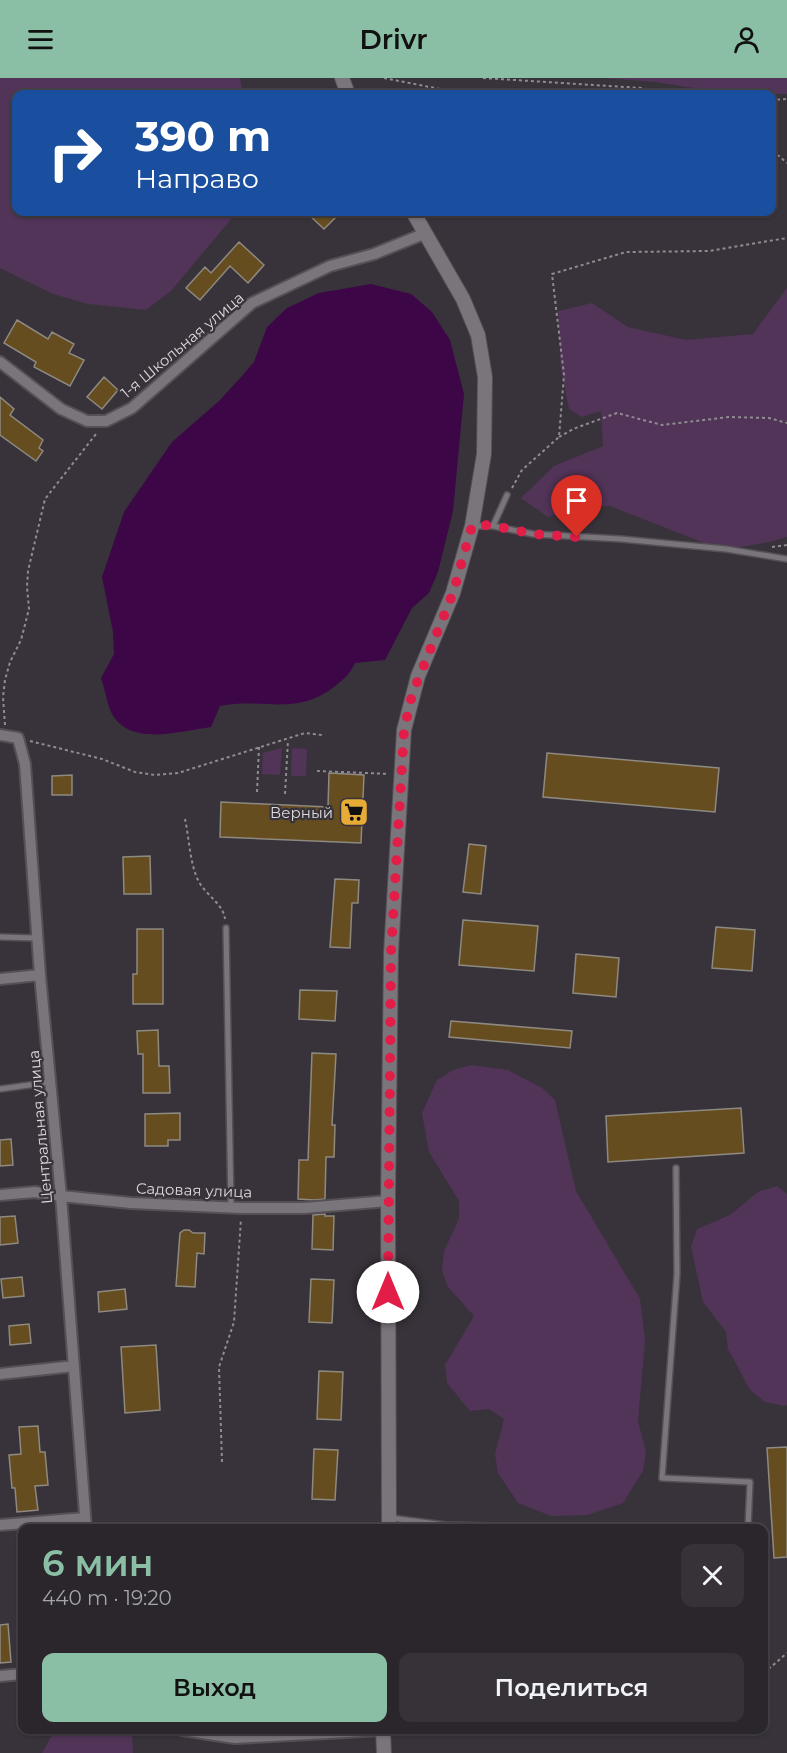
<!DOCTYPE html>
<html lang="ru">
<meta charset="utf-8">
<style>
:root{--surface:#2a262c;--page:#363238;--text:#f1f3f6;--muted:#a5a5a9;--line:#464348;--accent:#8abfa5}
body{margin:0;font-family:Montserrat,sans-serif;background:var(--page);color:var(--text);height:100vh;display:flex;flex-direction:column;font-size:22px;white-space:nowrap}
*{box-sizing:border-box;margin:0}
p{font-size:20px;color:var(--muted)}
.icon{flex:none;width:33px;height:33px;fill:none;stroke:currentColor;stroke-width:2;stroke-linecap:round;stroke-linejoin:round}
.map{position:relative;flex:1;overflow:hidden}
.drawer{position:absolute;left:18px;top:1446px;width:750px;height:210px;display:flex;flex-direction:column;background:var(--surface);border-radius:12px;box-shadow:0 2px 4px #0004,0 0 0 2px var(--line)}
.drawer>*{flex:none}
.banner{position:absolute;left:12px;top:12px;width:764px;height:126px;border-radius:12px;box-shadow:0 2px 4px #0004,0 0 0 2px var(--line);background:#1a4fa0;color:#fff;overflow:hidden}
.pin{position:absolute;display:grid;place-items:center;width:51px;height:51px;color:#fff;margin:-62px -26px;border-radius:50% 50% 50% 0;rotate:-45deg;box-shadow:0 0 6px #0007}
.pin .icon{rotate:45deg}
.me{position:absolute;width:66px;margin:-33px;rotate:0deg;stroke-linejoin:round;filter:drop-shadow(0 0 4px #0008)}
.turn{display:flex;align-items:center;gap:21px;height:126px;padding:0 24px;font-size:27px}
.turn .icon{width:78px;height:78px;stroke-width:2.5}
.turn b{display:block;font-size:42px;line-height:51px}
.round{display:grid;place-items:center;flex:none;width:63px;height:63px;border-radius:12px;background:var(--page)}
.summary{display:flex;align-items:center;justify-content:space-between;height:102px;padding:0 24px}
h1{font-size:36px;font-weight:600;line-height:45px;color:var(--accent)}
.primary-button{display:flex;gap:12px;margin-top:auto;padding:12px 24px}
.primary-button a{flex:1;height:69px;border-radius:12px;background:var(--accent);color:#111;font-size:24px;font-weight:600;line-height:69px;text-align:center}
.primary-button a+a{background:var(--page);color:var(--text)}
header{display:flex;justify-content:space-between;align-items:center;height:78px;padding:0 24px;background:var(--accent);color:#111;font-size:27px;font-weight:600}
.map>svg:first-child{display:block}
.green{fill:#513458}
.water{fill:#3c0647}
.building{fill:#654d20;stroke:#8e8981;stroke-width:1.5}
.lines{fill:none;stroke-linecap:round;stroke-linejoin:round}
.service-casing{stroke:#555056;stroke-width:8}
.minor-casing{stroke:#555056;stroke-width:14}
.tertiary-casing{stroke:#555056;stroke-width:16}
.path{stroke:#908c91;stroke-width:2;stroke-dasharray:3 3;stroke-linecap:butt}
.service{stroke:#7a747b;stroke-width:5}
.minor{stroke:#7a747b;stroke-width:10}
.tertiary{stroke:#7a747b;stroke-width:14}
.route{stroke:#e11d48;stroke-width:10;stroke-dasharray:0 18}
.labels{text-anchor:middle;dominant-baseline:central;stroke-width:4.5;stroke-linejoin:round;paint-order:stroke}
.street-label{font-size:15px;fill:#dcd9dd;stroke:#38333a}
.poi-label{font-size:15px;fill:#dcd9dd;stroke:#38333a;text-anchor:end}
</style>
<header><svg class="icon" aria-label="menu" viewBox="0 0 24 24"><path d="M4 6h16M4 12h16M4 18h16"/></svg>Drivr<svg class="icon" aria-label="person" viewBox="0 0 24 24"><circle cx="12" cy="8" r="4"/><path d="M4 21q1-7 8-7t8 7"/></svg></header>
<div class="map">
<svg width="787" height="1675" viewBox="0 0 787 1675">
<rect width="100%" height="100%" fill="#38333a"/>
<path class="green" d="M0,0H240L243,16H16V134H237L171,213L146,232L88,226L53,216L0,190Z
M603,0H787V16L724,15L656,4Z
M787,210V459L770,464L722,472L610,428L574,429L548,439L521,420L554,388L603,368L601,333L582,339L569,331L561,290L558,233L592,225L628,249L686,262L753,256Z
M282,670L280,697L262,696L263,675Z
M292,670L307,671L306,698H291Z
M471,987L508,992L542,1010L555,1022L576,1113L640,1221L645,1263L638,1343L646,1374L643,1393L623,1425L588,1437L551,1438L518,1425L498,1395L495,1376L504,1341L489,1331L470,1333L447,1305L445,1287L474,1238L448,1209L442,1192L444,1173L459,1141V1123L429,1074L422,1035L437,1002L453,992Z
M777,1108L787,1116V1327L784,1328L765,1324L750,1312L728,1271L726,1254L703,1224L691,1169L697,1151L730,1137L758,1114Z
M55,1652H79L132,1657L133,1675H42Z"/>
<path class="water" d="M371,206L411,216L432,234L450,262L464,316L453,433L438,494L429,515L412,530L385,582L355,585C350,596 344,601 334,609C294,639 264,619 220,628L211,649C180,653 131,669 112,636C107,626 105,611 101,600L114,576L113,554L102,499L124,434L172,364L219,323L242,298L254,284L267,249L287,230L319,215Z"/>
<path class="building" d="M306,134H341L324,151Z
M239,164L264,187L248,205L230,188L200,222L186,210L205,189L211,195Z
M17,242L48,261L52,254L74,266L69,275L84,282L70,308L34,289L36,284L4,265Z
M104,299L118,312L102,331L87,319Z
M0,319L14,331L10,337L43,362L39,370L43,373L36,383L0,357Z
M547,675L719,690L715,734L543,719Z
M329,695L364,697L361,765L220,759L221,724L328,729Z
M72,697V717H52V698Z
M469,766L486,768L481,816L463,814Z
M150,778L151,816H124L123,779Z
M335,801L359,802L358,825H352L350,870L330,869Z
M463,842L538,848L534,893L459,887Z
M716,849L755,852L752,893L712,890Z
M137,851H163V926H133V896H137Z
M576,876L619,880L616,919L573,915Z
M300,912L337,913L335,943L299,941Z
M451,943L572,953L570,970L449,959Z
M158,952L159,988H169L170,1015H143V976H138L137,953Z
M312,975L336,976L332,1047H335L334,1079H326L325,1121L314,1122L298,1121L299,1082H308Z
M741,1030L744,1075L608,1084L606,1038Z
M180,1035V1062H168V1068H145V1036Z
M11,1061L13,1087L0,1088V1062Z
M325,1136V1138H334L333,1172L312,1171L313,1137Z
M15,1138L18,1165L0,1167V1139Z
M184,1152H189L193,1155H205L204,1176L197,1175L195,1209L176,1208L180,1155Z
M22,1199L24,1218L3,1220L1,1201Z
M311,1201L334,1202L332,1245L309,1244Z
M125,1211L127,1231L99,1234L98,1214Z
M29,1246L31,1265L10,1267L9,1248Z
M156,1267L160,1332L125,1335L121,1269Z
M319,1293L343,1294L341,1342L317,1341Z
M38,1348L40,1374H45L48,1407L35,1408L38,1432L17,1434L15,1410H12L9,1377L21,1376L19,1349Z
M787,1369V1479L774,1480L767,1370Z
M314,1371L338,1372L335,1422L312,1421Z
M8,1546L11,1584L0,1585V1547Z"/>
<g class="lines">
<g class="service-casing">
<path id="service" d="M474,448H493L507,417
M493,448L533,456L621,461L726,471L787,481
M226,850L231,1129
M0,859L37,860
M0,1011L51,1004
M676,1090L677,1196L662,1400L750,1404L748,1450
M391,1440L445,1447L575,1450
M632,1450H640"/>
</g>
<g class="minor-casing">
<path id="minor" d="M0,284L61,331L87,343H106L132,330L252,225L330,188L374,176L426,155
M0,657L18,660L25,686L40,897L61,1118L86,1450
M0,901L40,897
M0,1117L35,1114L61,1118L131,1125L241,1130H304L388,1123
M0,1296L74,1288
M0,1447L85,1440
M0,1598L22,1596
M182,1652L235,1660L383,1652"/>
</g>
<g class="tertiary-casing">
<path id="tertiary" d="M342,0L348,16
M389,1450L388,1123L391,875L404,652L418,598L453,515L472,448L484,376L485,299L478,257L463,221L413,134
M383,1652L384,1675"/>
</g>
<path class="path" d="M384,0L445,12L458,16
M483,0L641,10L676,16
M771,22L787,21
M771,76L779,78L787,85
M559,359L573,351L617,335L662,347L729,339L769,340L787,345
M512,410L522,392L559,359L564,297L552,196L626,174L709,173L787,160
M772,469L787,467
M5,647L3,619L5,602L10,584L21,562L29,531L27,509L28,493L45,421L96,356
M30,663L102,681L135,694L155,697L178,695L305,655L322,657
M317,693L389,696
M257,714L259,669
M285,716L288,662
M185,741C189,759 190,786 198,802C205,817 223,825 225,841
M222,1384L219,1289L234,1244L241,1141
M764,1595L787,1575"/>
<use href="#service" class="service"/>
<use href="#minor" class="minor"/>
<use href="#tertiary" class="tertiary"/>
</g>
<g class="lines">
<path class="route" d="M388,1214L391,875L404,652L412,617L453,515L472,448L490,447L533,456L577,459"/>
</g>
<defs>
<g id="supermarket-square" transform="scale(1.5)"><rect x="-9" y="-9" width="18" height="18" rx="4" fill="#e6ac36" stroke="#38333a"/><path d="M-6-5.5h2.5l.6 2H6L4.5 2H-2.5L-4.4-4H-6ZM-1.5 3.2a1.3 1.3 0 1 0 .1 0ZM3 3.2a1.3 1.3 0 1 0 .1 0Z" fill="#111"/></g>
</defs>
<g fill-rule="evenodd">
<use href="#supermarket-square" x="354" y="734"/>
</g>
<g class="labels">
<g class="street-label">
<text transform="translate(182 267) rotate(-40)">1-я Школьная улица</text>
<text transform="translate(40 1049) rotate(-95)">Центральная улица</text>
<text transform="translate(194 1112) rotate(2)">Садовая улица</text>
</g>
<g class="poi-label">
<text x="333" y="734">Верный</text>
</g>
</g>
</svg>
<div class="pin" style="left:577px;top:459px;background:#d93025"><svg class="icon" aria-label="arrive" viewBox="0 0 24 24"><path d="M6 21V4h12l-3 4 3 4H6"/></svg></div>
<svg class="me" style="left:388px;top:1214px" viewBox="-20 -20 40 40"><circle r="19" fill="#fff"/><path d="M0-13L10 11 0 6-10 11z" fill="#e11d48"/></svg>
<div class="banner">
<div class="turn"><svg class="icon" aria-label="right" viewBox="0 0 24 24"><path d="M7 20v-9h11M14 6l5 5-5 5"/></svg><div><b>390 m</b>Направо</div></div>
</div>
<section class="drawer">
<div class="summary"><div><h1>6 мин</h1><p>440 m · 19:20</p></div><a class="round"><svg class="icon" aria-label="close" viewBox="0 0 24 24"><path d="M6 6l12 12M18 6L6 18"/></svg></a></div>
<div class="primary-button"><a>Выход</a><a>Поделиться</a></div>
</section>
</div>
